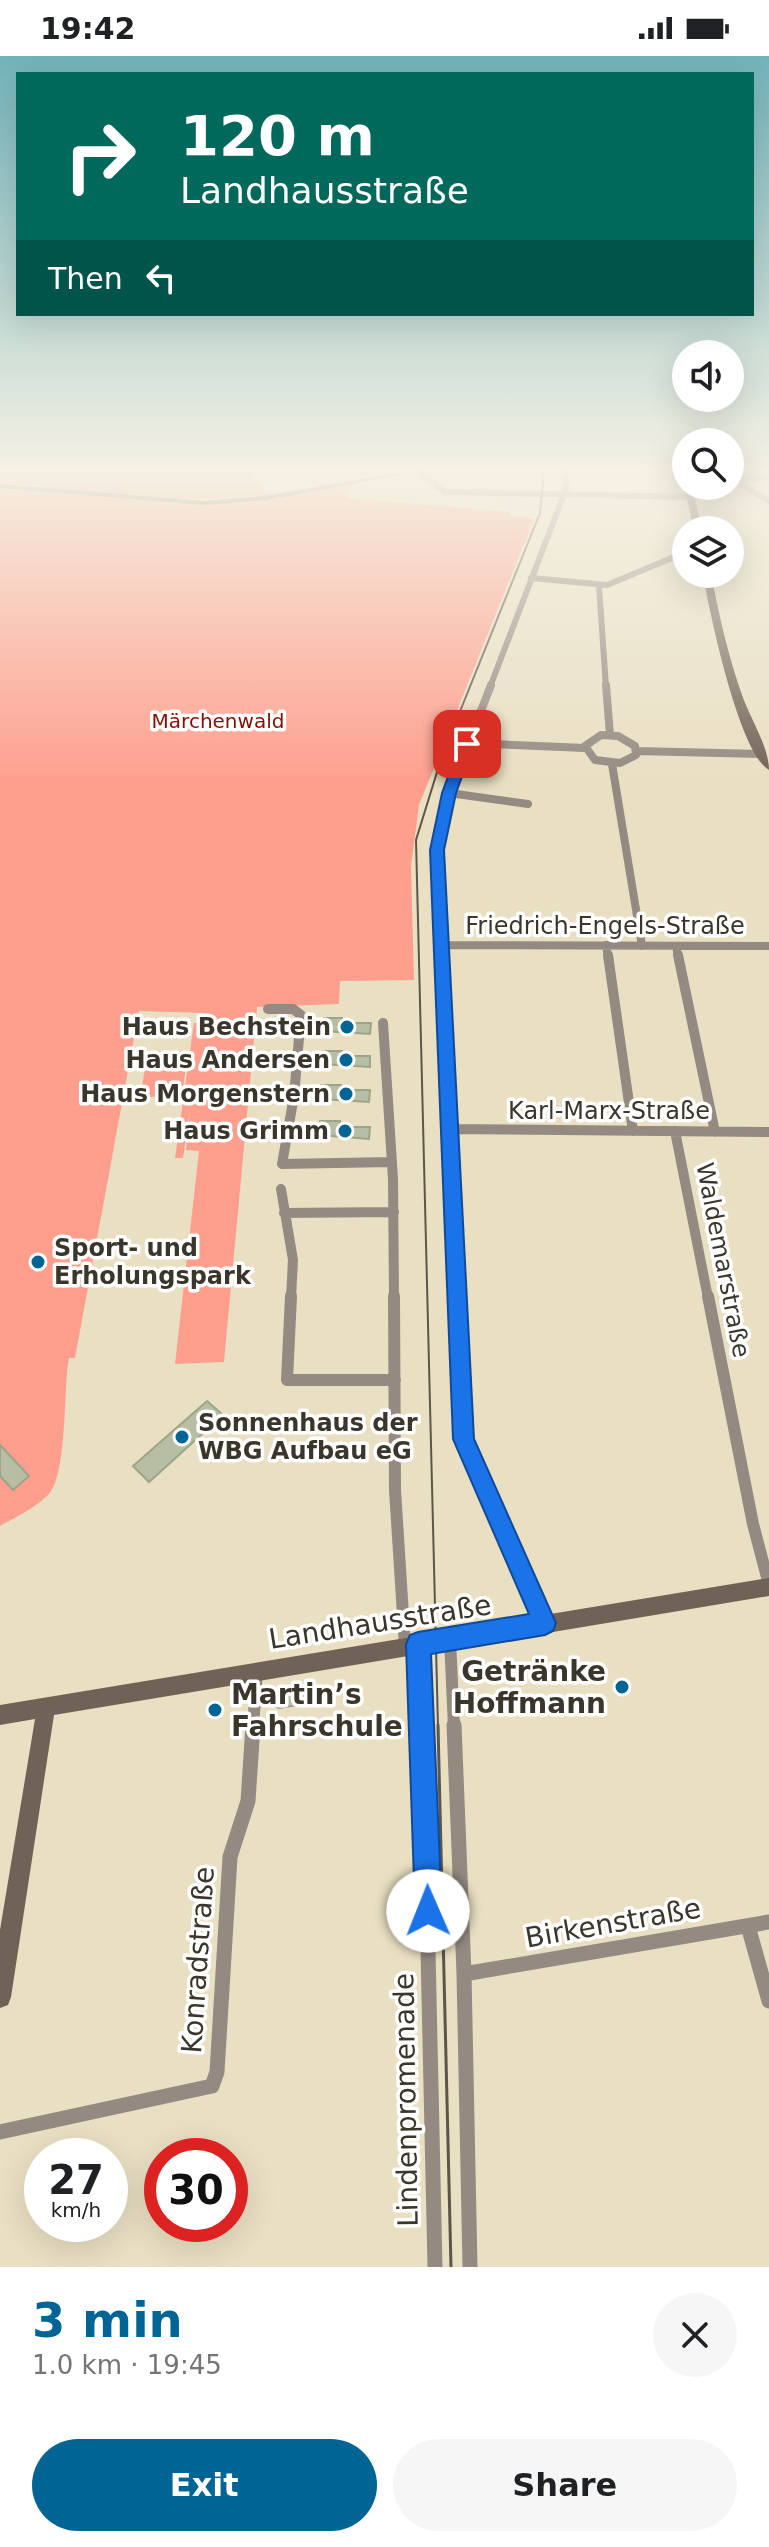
<!DOCTYPE html>
<meta charset="utf-8">
<style>
:root{--surface:#fff;--page:#f6f6f6;--text:#202124;--muted:#757577;--accent:#006594}
body{margin:0;font-family:"DejaVu Sans",sans-serif;background:var(--page);color:var(--text);height:100vh;display:flex;flex-direction:column;font-size:30px;white-space:nowrap}
*{box-sizing:border-box;margin:0}
p{font-size:26px;color:var(--muted)}
.icon{flex:none;width:44px;height:44px;fill:none;stroke:currentColor;stroke-width:2;stroke-linecap:round;stroke-linejoin:round}
.map{position:relative;height:2211px;overflow:hidden}
.details{display:flex;flex-direction:column;background:var(--surface);flex:1}
.details>*{flex:none}
.banner{position:absolute;left:16px;top:16px;width:738px;height:244px;border-radius:0px;box-shadow:0 8px 32px #0002;background:#00695c;color:#fff;overflow:hidden}
.fabs{position:absolute;left:672px;top:284px;display:grid;gap:16px}
.fabs a{display:grid;place-items:center;width:72px;height:72px;border-radius:50%;background:var(--surface);box-shadow:0 8px 32px #0002;font-size:40px}
.speed{position:absolute;left:24px;top:2082px;display:flex;gap:16px;font-size:40px;font-weight:700;text-align:center}
.speed>*{display:grid;place-content:center;width:104px;height:104px;border-radius:50%;background:var(--surface);box-shadow:0 8px 32px #0002;line-height:1}
.speed small{font-size:20px;font-weight:400}
.speed .limit{border:12px solid #d22;background:#fff;color:#111}
.pin{position:absolute;display:grid;place-items:center;width:68px;height:68px;color:#fff;margin:-34px;border-radius:16px;box-shadow:0 4px 12px #0006}
.me{position:absolute;width:88px;margin:-44px;rotate:359deg;stroke-linejoin:round;filter:drop-shadow(0 0 6px #0008)}
.turn{display:flex;align-items:center;gap:28px;height:168px;padding:0 32px;font-size:36px}
.turn .icon{width:104px;height:104px;stroke-width:2.5}
.turn b{display:block;font-size:56px;line-height:68px}
.then{display:flex;align-items:center;height:76px;padding:0 32px;background:#0003;gap:16px;font-size:30px}
.round{display:grid;place-items:center;flex:none;width:84px;height:84px;border-radius:42px;background:var(--page)}
.headline{display:flex;align-items:center;justify-content:space-between;height:136px;padding:0 32px}
h1{font-size:48px;font-weight:800;line-height:60px;color:var(--accent)}
.primary-button{display:flex;gap:16px;margin-top:auto;padding:16px 32px}
.primary-button a{flex:1;height:92px;border-radius:48px;background:var(--accent);color:#fff;font-size:32px;font-weight:800;line-height:92px;text-align:center}
.primary-button a+a{background:var(--page);color:var(--text)}
.status{display:flex;justify-content:space-between;align-items:center;height:56px;padding:0 40px;background:var(--surface);direction:ltr}
.status svg{height:22px;fill:currentColor}
.map>svg:first-child{display:block}
.green{fill:#fe9f8e}
.building{fill:#b7bea3;stroke:#9ca489;stroke-width:2}
.lines{fill:none;stroke-linecap:round;stroke-linejoin:round}
.street-far4{stroke:#948a82;stroke-width:6}
.street-far3{stroke:#948a82;stroke-width:8}
.street-far2{stroke:#948a82;stroke-width:10}
.street-far1{stroke:#948a82;stroke-width:12}
.street{stroke:#948a82;stroke-width:15}
.secondary{fill:#706256;fill-rule:evenodd}
.tram-far1{stroke:#5c5649;stroke-width:2}
.tram{stroke:#5c5649;stroke-width:3}
.route{fill:#1a73e8;stroke:#114b97;stroke-width:2}
.poi-dot{fill:#006594;stroke:#fff;stroke-width:3}
.labels{text-anchor:middle;dominant-baseline:central;stroke-width:7;stroke-linejoin:round;paint-order:stroke}
.far-park-label{font-size:20px;fill:#830f00;stroke:#fff}
.street-label{font-size:24px;fill:#3a362c;stroke:#fff}
.poi-label{font-size:24px;font-weight:bold;fill:#3a362c;stroke:#fff;text-anchor:end}
.near-street-label{font-size:28px;fill:#3a362c;stroke:#fff}
.near-poi-label{font-size:28px;font-weight:bold;fill:#3a362c;stroke:#fff;text-anchor:end}
</style>
<div class="status"><b>19:42</b><svg viewBox="0 0 49 12"><path d="M0 12V9h3v3zM5 12V6h3v6zM10 12V3h3v9zM15 12V0h3v12zM26 1h20v11H26zM47 4h2v5h-2z"/></svg></div>
<div class="map">
<svg width="769" height="2211" viewBox="0 0 769 2211">
<rect width="100%" height="100%" fill="#e9dfc3"/>
<path class="green" d="M0,416H250L266,439C178,448 88,437 0,426Z
M354,427L346,442L509,456L510,460L534,463L419,749L411,810L414,924L340,925L339,948L257,951L224,1306L175,1308L199,1095L186,1094L190,1054L183,1102H175L194,967H201L202,957L139,955L75,1302H69C63,1333 68,1419 48,1439C35,1452 16,1461 0,1470V431L199,448Z
M188,995L182,1041H140L148,996Z"/>
<path class="building" d="M324,962H342V967H371L370,978L323,975Z
M323,995H342L341,1000H370V1011L322,1008Z
M321,1029H341V1034H370L369,1046L321,1043Z
M320,1065H340V1071H370L369,1083L319,1079Z
M207,1345L223,1359L149,1426L133,1410Z
M0,1389L29,1420L13,1434L0,1420Z
M309,1631L311,1647L279,1652L274,1650L273,1641L278,1636Z"/>
<g class="lines">
<path class="street-far4" d="M419,416L445,436L691,441
M730,424L769,421
M733,424L769,445
M531,522L607,529L686,496
M599,530L606,631
M490,631L566,433V416"/>
<path class="street-far3" d="M606,629L610,679
M601,679L618,680L635,690L636,699L620,707L595,704L585,690Z
M467,687L585,692
M637,695L761,698
M612,708L642,890
M449,737L528,748
M440,889L769,890
M606,889L608,901
M676,890L678,901
M442,901L437,794L449,737L491,629"/>
<path class="street-far2" d="M442,899L457,1242
M608,899L633,1075
M678,899L715,1076
M268,953H293L301,959L294,1040L282,1108L392,1106
M383,967L393,1123L394,1242
M449,1073L769,1076
M675,1075L708,1242
M281,1133L293,1204L291,1242
M284,1157L394,1156"/>
<path class="street-far1" d="M291,1240L287,1324H395
M394,1240L395,1434L405,1590
M457,1240L463,1383L545,1567
M708,1240L753,1468L769,1529
M450,1583L454,1671
M418,1588L423,1671
M253,1671L257,1615"/>
<path class="street" d="M423,1669L435,2211
M454,1669L464,1918L470,2211
M748,1870L769,1945
M464,1918L769,1866
M0,2076L212,2030L217,2016L230,1801L248,1745L253,1669"/>
<path class="secondary" d="M401,416H416L266,444L204,449L0,432V428L204,445L266,440Z
M686,428L692,430L702,474H694L684,430Z
M703,518H711C719,559 728,599 742,639C750,662 769,691 769,714C739,697 709,555 703,518Z
M769,1522V1540L54,1659L11,1941L8,1949L0,1952V1874L35,1663L0,1669V1649Z"/>
<path class="tram-far1" d="M438,1671L416,784L442,700L540,457L544,416"/>
<path class="tram" d="M438,1669L451,2211"/>
</g>
<linearGradient id="sky" x2="0" y2="1"><stop stop-color="#72b3ba"/><stop offset="0.57" stop-color="#f5f1e4"/><stop offset="1" stop-color="#f5f1e4" stop-opacity="0"/></linearGradient>
<rect width="769" height="725" fill="url(#sky)"/>
<path class="route" d="M467,684L474,688L456,737L444,794L474,1383L556,1567L553,1575L545,1579L431,1598L442,1855L438,1864L428,1868L419,1864L415,1855L406,1588L410,1579L418,1576L529,1558L453,1383L430,794L442,737L460,688Z"/>
<g class="poi-dot">
<circle cx="347" cy="971" r="8"/>
<circle cx="346" cy="1004" r="8"/>
<circle cx="346" cy="1038" r="8"/>
<circle cx="345" cy="1075" r="8"/>
<circle cx="38" cy="1206" r="8"/>
<circle cx="182" cy="1381" r="8"/>
<circle cx="622" cy="1631" r="8"/>
<circle cx="215" cy="1654" r="8"/>
</g>
<g class="labels">
<g class="far-park-label">
<text x="218" y="665">Märchenwald</text>
</g>
<g class="street-label">
<text x="605" y="870">Friedrich-Engels-Straße</text>
<text x="609" y="1055">Karl-Marx-Straße</text>
<text transform="translate(723 1204) rotate(79)">Waldemarstraße</text>
</g>
<g class="poi-label">
<text x="331" y="971">Haus Bechstein</text>
<text x="330" y="1004">Haus Andersen</text>
<text x="330" y="1038">Haus Morgenstern</text>
<text x="329" y="1075">Haus Grimm</text>
<text x="54" y="1192" text-anchor="start">Sport- und<tspan x="54" dy="28">Erholungspark</tspan></text>
<text x="198" y="1367" text-anchor="start">Sonnenhaus der<tspan x="198" dy="28">WBG Aufbau eG</tspan></text>
</g>
<g class="near-street-label">
<text transform="translate(380 1566) rotate(-9)">Landhausstraße</text>
<text transform="translate(613 1867) rotate(-10)">Birkenstraße</text>
<text transform="translate(198 1904) rotate(-86)">Konradstraße</text>
<text transform="translate(406 2044) rotate(-91)">Lindenpromenade</text>
</g>
<g class="near-poi-label">
<text x="606" y="1615">Getränke<tspan x="606" dy="32">Hoffmann</tspan></text>
<text x="231" y="1638" text-anchor="start">Martin’s<tspan x="231" dy="32">Fahrschule</tspan></text>
</g>
</g>
</svg>
<div class="fabs">
<a><svg class="icon" aria-label="sound" viewBox="0 0 24 24"><path d="M4 9h4l5-4v14l-5-4H4zM17 9q2 3 0 6"/></svg></a>
<a><svg class="icon" aria-label="search" viewBox="0 0 24 24"><circle cx="10" cy="10" r="6"/><path d="M15 15l6 6"/></svg></a>
<a><svg class="icon" aria-label="layers" viewBox="0 0 24 24"><path d="M12 4l9 5-9 5-9-5zM3 14l9 5 9-5"/></svg></a>
</div>
<div class="speed"><div>27<small>km/h</small></div><div class="limit">30</div></div>
<div class="pin" style="left:467px;top:688px;background:#d93025"><svg class="icon" aria-label="arrive" viewBox="0 0 24 24"><path d="M6 21V4h12l-3 4 3 4H6"/></svg></div>
<svg class="me" style="left:428px;top:1855px" viewBox="-20 -20 40 40"><circle r="19" fill="#fff"/><path d="M0-13L10 11 0 6-10 11z" fill="#1a73e8"/></svg>
<div class="banner">
<div class="turn"><svg class="icon" aria-label="right" viewBox="0 0 24 24"><path d="M7 20v-9h11M14 6l5 5-5 5"/></svg><div><b>120 m</b>Landhausstraße</div></div>
<div class="then">Then<svg class="icon" aria-label="left" viewBox="0 0 24 24"><path d="M17 20v-9H6M10 6l-5 5 5 5"/></svg></div>
</div>
</div>
<section class="details">
<div class="headline"><div><h1>3 min</h1><p>1.0 km · 19:45</p></div><a class="round"><svg class="icon" aria-label="close" viewBox="0 0 24 24"><path d="M6 6l12 12M18 6L6 18"/></svg></a></div>
<div class="primary-button"><a>Exit</a><a>Share</a></div>
</section>
